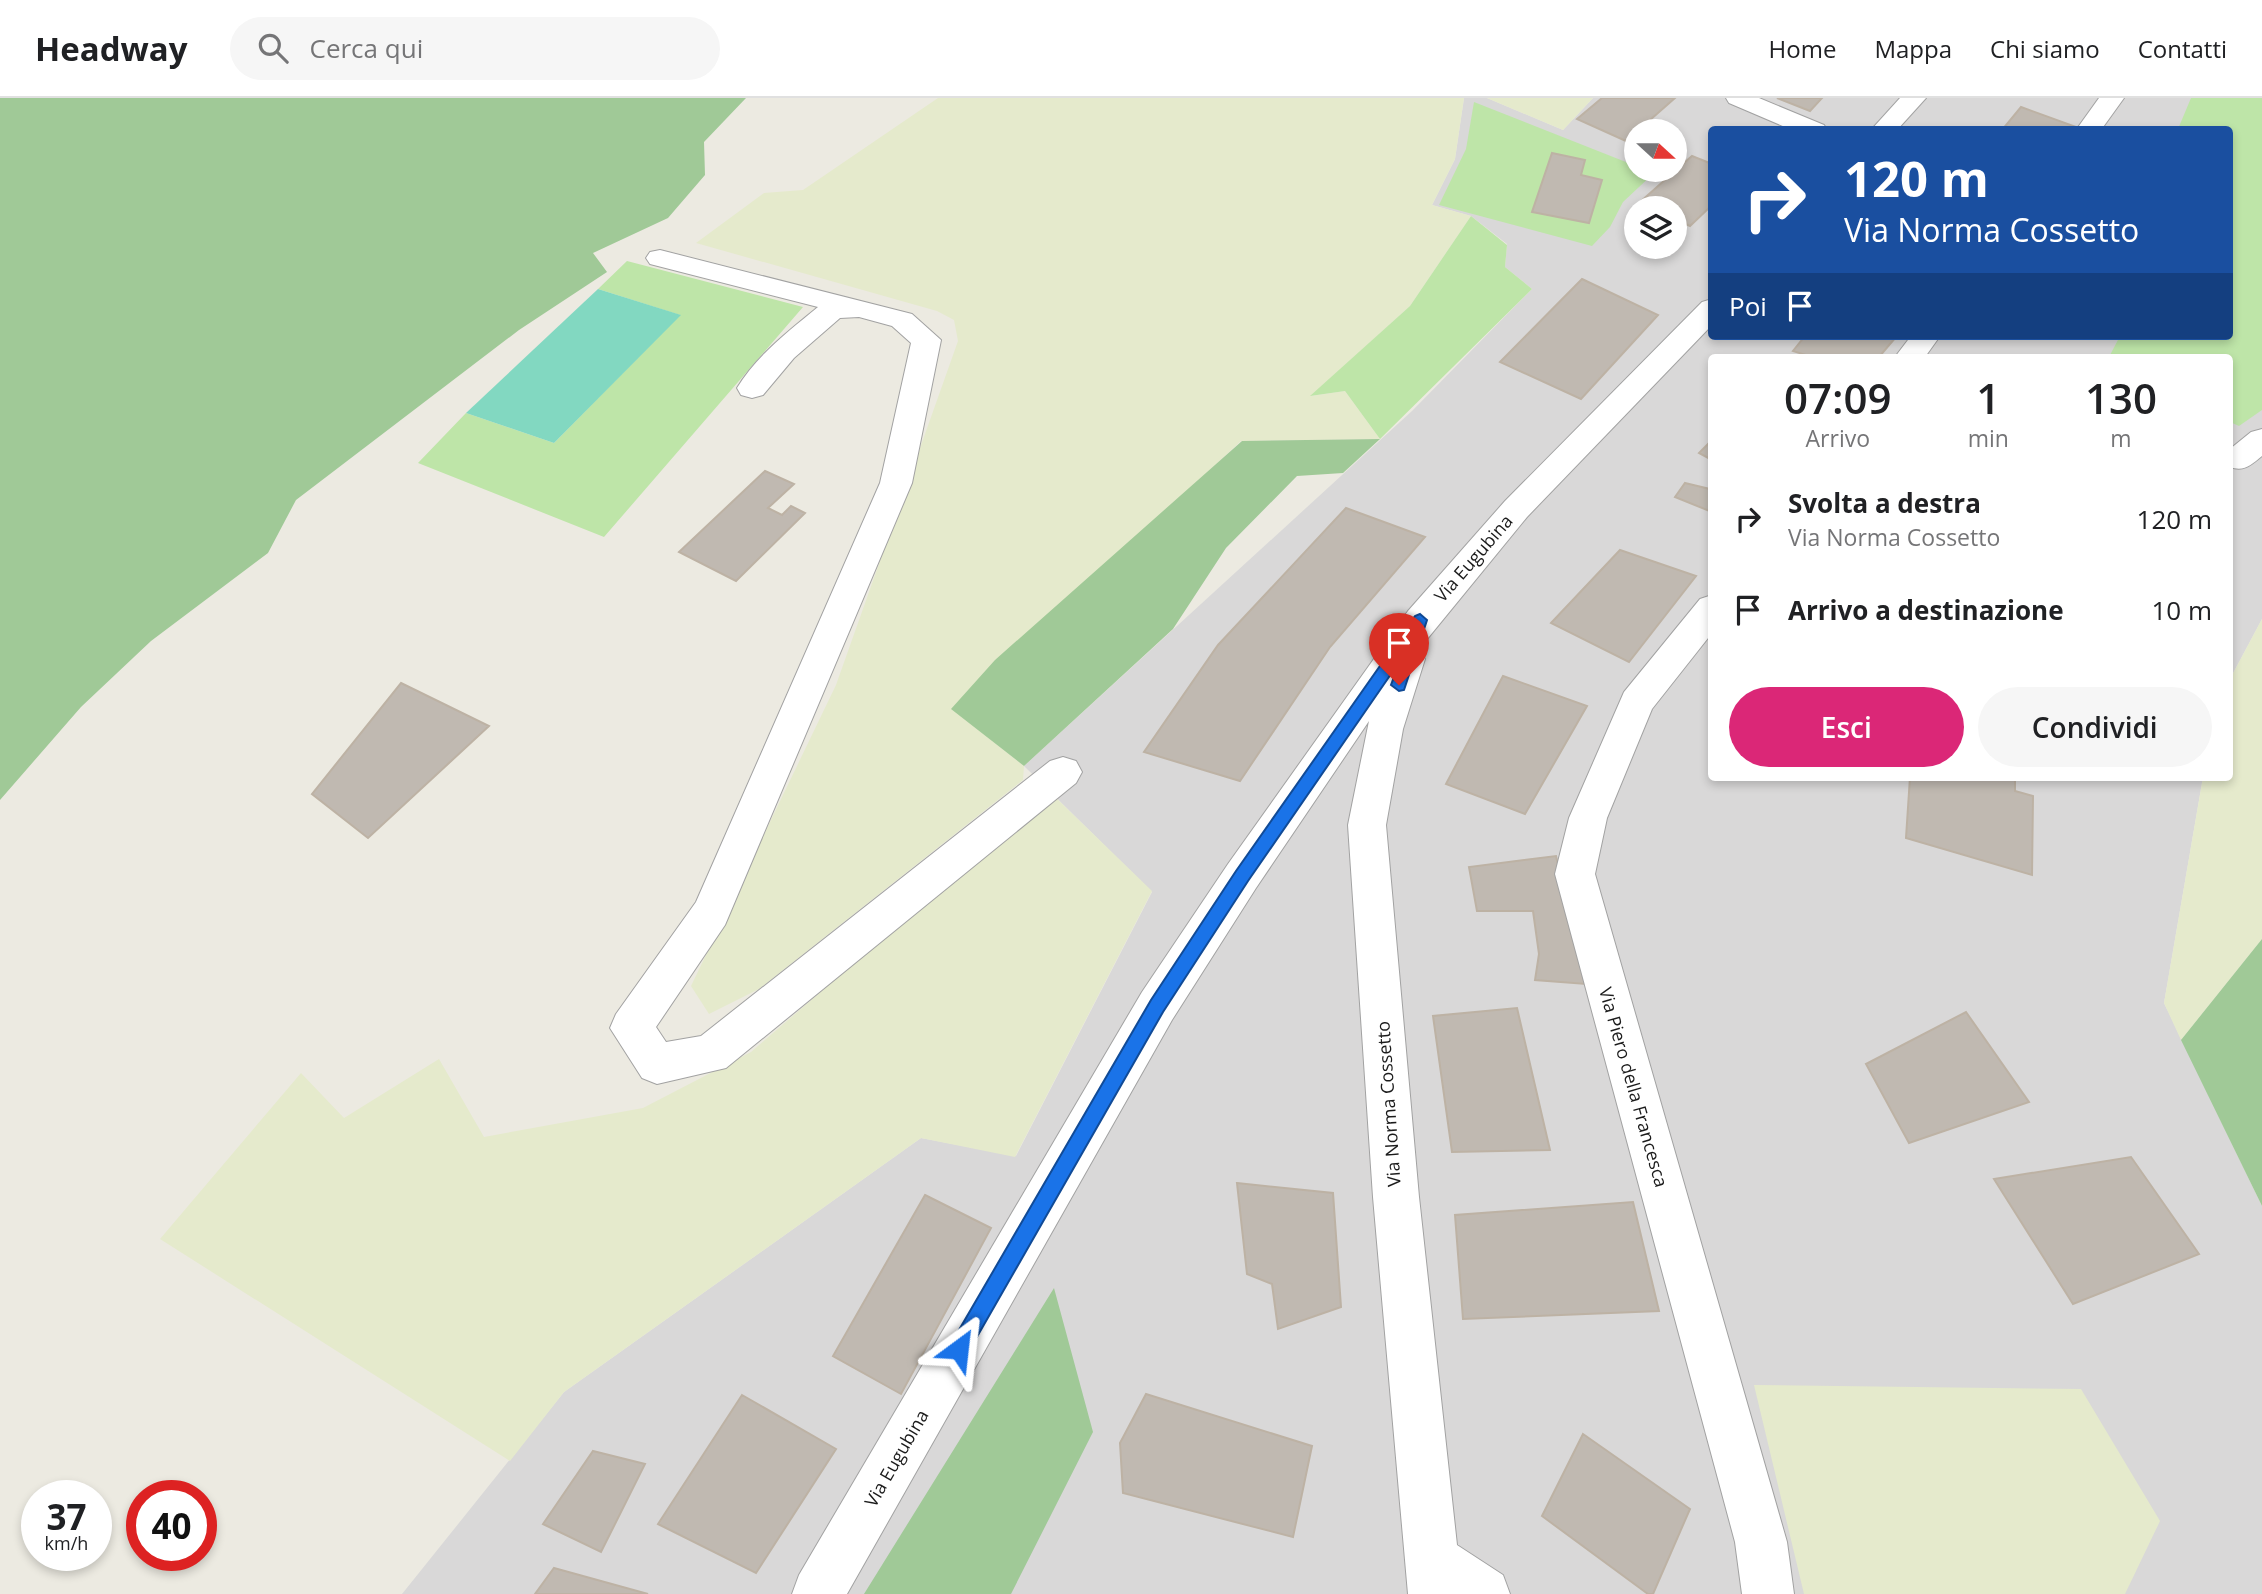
<!DOCTYPE html>
<html lang="it">
<style>
:root{--surface:#fff;--page:#f6f6f6;--text:#202124;--muted:#757577;--line:#e0e0e0;--accent:#db2777}
body{margin:0;font-family:"Open Sans",sans-serif;background:var(--page);color:var(--text);height:100vh;display:flex;flex-direction:column;font-size:26px;white-space:nowrap}
*{box-sizing:border-box;margin:0}
p{font-size:23px;color:var(--muted)}
.icon{flex:none;width:38px;height:38px;fill:none;stroke:currentColor;stroke-width:2;stroke-linecap:round;stroke-linejoin:round}
.map{position:relative;flex:1;overflow:hidden}
.side{position:absolute;left:1708px;top:256px;width:525px;height:427px;display:flex;flex-direction:column;background:var(--surface);border-radius:7px;box-shadow:0 4px 10px #0003}
.side>*{flex:none}
.hud{position:absolute;left:1708px;top:28px;width:525px;height:214px;border-radius:7px;box-shadow:0 4px 10px #0003;background:#1a4fa0;color:#fff;overflow:hidden}
.needle{width:46px;rotate:111deg}
.controls{position:absolute;left:1624px;top:21px;display:grid;gap:14px}
.controls a{display:grid;place-items:center;width:63px;height:63px;border-radius:50%;background:var(--surface);box-shadow:0 4px 10px #0003;font-size:35px}
.speed{position:absolute;left:21px;top:1382px;display:flex;gap:14px;font-size:35px;font-weight:700;text-align:center}
.speed>*{display:grid;place-content:center;width:91px;height:91px;border-radius:50%;background:var(--surface);box-shadow:0 4px 10px #0003;line-height:1}
.speed small{font-size:18px;font-weight:400}
.speed .limit{border:10px solid #d22;background:#fff;color:#111}
.pin{position:absolute;display:grid;place-items:center;width:60px;height:60px;color:#fff;margin:-72px -30px;border-radius:50% 50% 50% 0;rotate:-45deg;box-shadow:0 0 7px #0007}
.pin .icon{rotate:45deg}
.me{position:absolute;width:77px;margin:-38px;rotate:30deg;stroke-linejoin:round;filter:drop-shadow(0 0 5px #0008)}
.turn{display:flex;align-items:center;gap:24px;height:147px;padding:0 21px;font-size:32px}
.turn .icon{width:91px;height:91px;stroke-width:2.5}
.turn b{display:block;font-size:49px;line-height:60px}
.then{display:flex;align-items:center;height:66px;padding:0 21px;background:#0003;gap:14px;font-size:26px}
.eta{display:flex;justify-content:space-evenly;align-items:center;height:119px;text-align:center}
.eta b{font-size:42px;font-weight:600;line-height:49px}
.action{display:flex;gap:14px;margin-top:auto;padding:14px 21px}
.action a{flex:1;height:80px;border-radius:42px;background:var(--accent);color:#fff;font-size:28px;font-weight:600;line-height:80px;text-align:center}
.action a+a{background:var(--page);color:var(--text)}
ul{padding:0;list-style:none}
li{display:flex;align-items:center;gap:21px;height:91px;padding:0 21px}
li div{flex:1}
li b{display:block;font-size:26px}
li em{font-style:normal}
header{display:flex;align-items:center;gap:42px;box-sizing:border-box;height:98px;padding:0 35px;background:var(--surface);border-bottom:2px solid var(--line)}
header strong{font-size:33px}
nav{display:flex;gap:38px;margin-inline-start:auto;font-size:24px}
.search{width:490px;height:63px;background:var(--page);display:flex;align-items:center;gap:18px;box-sizing:border-box;padding:0 24px;border-radius:38px;color:var(--muted);font-size:26px}
.map>svg:first-child{display:block}
.residential{fill:#d9d8d8;fill-rule:evenodd}
.farmland{fill:#e5eacc}
.grass{fill:#bee5a8}
.forest{fill:#a0c997}
.pitch{fill:#82d8c1}
.building{fill:#c0b9b1;stroke:#bdb2a4;stroke-width:2}
.lines{fill:none;stroke-linecap:round;stroke-linejoin:round}
.minor-casing{stroke:#a2a2a2;stroke-width:2}
.minor{fill:#fff;fill-rule:evenodd}
.route{fill:#1a73e8;stroke:#114b97;stroke-width:2}
.labels{text-anchor:middle;dominant-baseline:central;stroke-width:5;stroke-linejoin:round;paint-order:stroke}
.street-label{font-size:18px;fill:#1b1b1b;stroke:#fff}
</style>
<header>
<strong>Headway</strong>
<div class="search"><svg class="icon" aria-label="search" viewBox="0 0 24 24"><circle cx="10" cy="10" r="6"/><path d="M15 15l6 6"/></svg>Cerca qui</div>
<nav><a>Home</a><a>Mappa</a><a>Chi siamo</a><a>Contatti</a></nav>
</header>
<div class="map">
<svg width="2262" height="1496" viewBox="0 0 2262 1496">
<rect width="100%" height="100%" fill="#eceae1"/>
<path class="residential" d="M1464,0H1487L1563,32L1593,0H2262V521L2230,581V259H1712V679H2203L2164,905L2262,1108V1496H402L564,1294L921,1040L1016,1058L1152,794L1024,668L1412,313L1532,191L1505,169L1507,146L1471,118L1432,107L1455,61ZM1712,32H2230V238H1712ZM1636,33H1675V72H1636ZM1636,110H1675V149H1636Z"/>
<path class="farmland" d="M938,0H1464L1455,61L1432,107L1471,118L1410,208L1311,298L1345,293L1380,341L1241,343L952,611L1024,668L1023,682L759,891L709,916L691,888L836,587L958,243L954,222L937,213L696,145L764,95L803,92Z
M1487,0H1593L1563,32Z
M2262,521V841L2181,942L2164,905L2203,679H2230V581Z
M1051,695L1152,793L1015,1059L921,1040L564,1294L510,1363L160,1141L301,975L344,1020L439,961L484,1039L643,1010L751,954Z
M1754,1287L2081,1291L2160,1423L2125,1496H1804Z"/>
<path class="grass" d="M2191,0H2262V312L2239,328L2230,324V259H2109L2120,238H2230V32L2178,31Z
M1474,4L1636,68V72L1654,75L1623,104L1610,129L1592,148L1439,107L1466,51Z
M1471,118L1507,147L1505,169L1532,191L1380,341L1345,293L1310,298L1410,208Z
M627,163L803,209L604,439L418,365L466,315L554,345L680,217L598,191Z"/>
<path class="forest" d="M0,0H746L704,44L705,77L668,120L593,155L607,174L519,232L296,402L268,455L151,543L81,609L0,702Z
M1380,341L1343,375L1297,378L1226,450L1173,531L1024,668L951,611L995,562L1242,343Z
M2262,841V1108L2181,942Z
M1054,1190L1093,1334L1011,1496H864Z"/>
<path class="pitch" d="M598,191L681,217L554,345L466,315Z"/>
<path class="building" d="M1602,0H1675L1626,43L1577,21Z
M1777,0H1822L1810,13Z
M2021,9L2076,29L2074,32H2002Z
M1552,55L1585,62L1581,77L1602,82L1589,125L1532,114Z
M1692,58L1712,66V107L1690,128L1675,121V110H1650L1639,105Z
M1582,181L1658,217L1581,301L1500,264Z
M1805,238H1894L1896,239L1879,259H1812L1793,253Z
M1712,342V362L1699,355Z
M765,373L794,386L768,410L782,417L791,408L805,415L736,483L679,454Z
M1685,385L1710,391L1712,388V414L1675,399Z
M1346,410L1425,439L1330,549L1240,683L1144,654L1218,547Z
M1620,452L1696,478L1629,564L1551,525Z
M1503,578L1587,608L1525,716L1446,686Z
M401,585L489,628L368,740L312,696Z
M1910,679H2015V693L2033,698L2032,777L1906,740Z
M1556,758L1586,886L1535,882L1539,856L1533,813H1477L1469,769Z
M1517,910L1550,1052L1452,1054L1433,918Z
M1966,914L2029,1004L1909,1045L1866,966Z
M2131,1059L2199,1156L2073,1206L1994,1081Z
M1237,1085L1333,1095L1341,1209L1278,1231L1272,1186L1247,1176Z
M925,1097L991,1130L901,1296L833,1258Z
M1633,1104L1659,1213L1463,1221L1455,1117Z
M1146,1296L1312,1348L1293,1439L1123,1395L1120,1345Z
M742,1297L836,1351L756,1475L658,1426Z
M1583,1336L1690,1411L1653,1496H1648L1542,1418Z
M593,1353L645,1366L601,1454L543,1426Z
M554,1470L648,1496H535Z"/>
<g class="lines">
<g class="minor-casing">
<path id="minor" d="M1726,0H1759L1824,27L1827,32H1792L1729,5Z
M1900,0H1926L1897,32H1871Z
M2099,0H2124L2101,32H2076Z
M660,152L912,216L941,242L912,385L725,827L656,929L666,944L701,938L1050,663L1063,659L1076,663L1082,674L1076,685L726,970L657,986L642,980L610,930L616,916L696,804L880,385L911,245L892,228L859,219L840,220L794,260L763,297L752,300L741,297L737,290C757,257 789,233 818,209L650,166L646,160L650,154Z
M1712,201V227L1527,419L1419,551L1425,561L1403,631L1386,727L1419,1099L1457,1447L1503,1477L1510,1496H1408L1373,1099L1348,727L1369,623L1256,790L1172,922L847,1496H792L799,1477L1142,894L1228,766L1408,513L1505,403L1702,204Z
M1911,238H1940L1925,259H1895Z
M2262,331V358C2251,367 2244,374 2230,369V351L2251,334Z
M1712,497V535L1652,611L1607,720L1595,776L1787,1444L1794,1496H1742L1735,1444L1555,776L1569,720L1624,594L1700,501Z"/>
</g>
<use href="#minor" class="minor"/>
</g>
<path class="route" d="M1420,516L1427,522L1404,592L1399,593L1391,587L1400,563L1248,783L1163,914L966,1258L959,1261L952,1258L949,1251L952,1244L1151,902L1236,773L1415,518Z"/>
<g class="labels">
<g class="street-label">
<text transform="translate(1473 460) rotate(-49)">Via Eugubina</text>
<text transform="translate(1634 989) rotate(74)">Via Piero della Francesca</text>
<text transform="translate(1388 1006) rotate(-94)">Via Norma Cossetto</text>
<text transform="translate(896 1360) rotate(-60)">Via Eugubina</text>
</g>
</g>
</svg>
<div class="controls">
<a><svg class="needle" viewBox="-14 -14 28 28"><path d="M0-13l5 13h-10z" fill="#e53935"/><path d="M0 13l5-13h-10z" fill="#757577"/></svg></a>
<a><svg class="icon" aria-label="layers" viewBox="0 0 24 24"><path d="M12 4l9 5-9 5-9-5zM3 14l9 5 9-5"/></svg></a>
</div>
<div class="speed"><div>37<small>km/h</small></div><div class="limit">40</div></div>
<div class="pin" style="left:1399px;top:587px;background:#d93025"><svg class="icon" aria-label="arrive" viewBox="0 0 24 24"><path d="M6 21V4h12l-3 4 3 4H6"/></svg></div>
<svg class="me" style="left:959px;top:1251px" viewBox="-20 -20 40 40"><path d="M0-17L14 15 0 8-14 15z" fill="#1a73e8" stroke="#fff" stroke-width="4"/></svg>
<div class="hud">
<div class="turn"><svg class="icon" aria-label="right" viewBox="0 0 24 24"><path d="M7 20v-9h11M14 6l5 5-5 5"/></svg><div><b>120 m</b>Via Norma Cossetto</div></div>
<div class="then">Poi<svg class="icon" aria-label="arrive" viewBox="0 0 24 24"><path d="M6 21V4h12l-3 4 3 4H6"/></svg></div>
</div>
<section class="side">
<div class="eta">
<div><b>07:09</b><p>Arrivo</p></div>
<div><b>1</b><p>min</p></div>
<div><b>130</b><p>m</p></div>
</div>
<ul>
<li><svg class="icon" aria-label="right" viewBox="0 0 24 24"><path d="M7 20v-9h11M14 6l5 5-5 5"/></svg><div><b>Svolta a destra</b><p>Via Norma Cossetto</p></div><em>120 m</em></li>
<li><svg class="icon" aria-label="arrive" viewBox="0 0 24 24"><path d="M6 21V4h12l-3 4 3 4H6"/></svg><div><b>Arrivo a destinazione</b></div><em>10 m</em></li>
</ul>
<div class="action"><a>Esci</a><a>Condividi</a></div>
</section>
</div>
